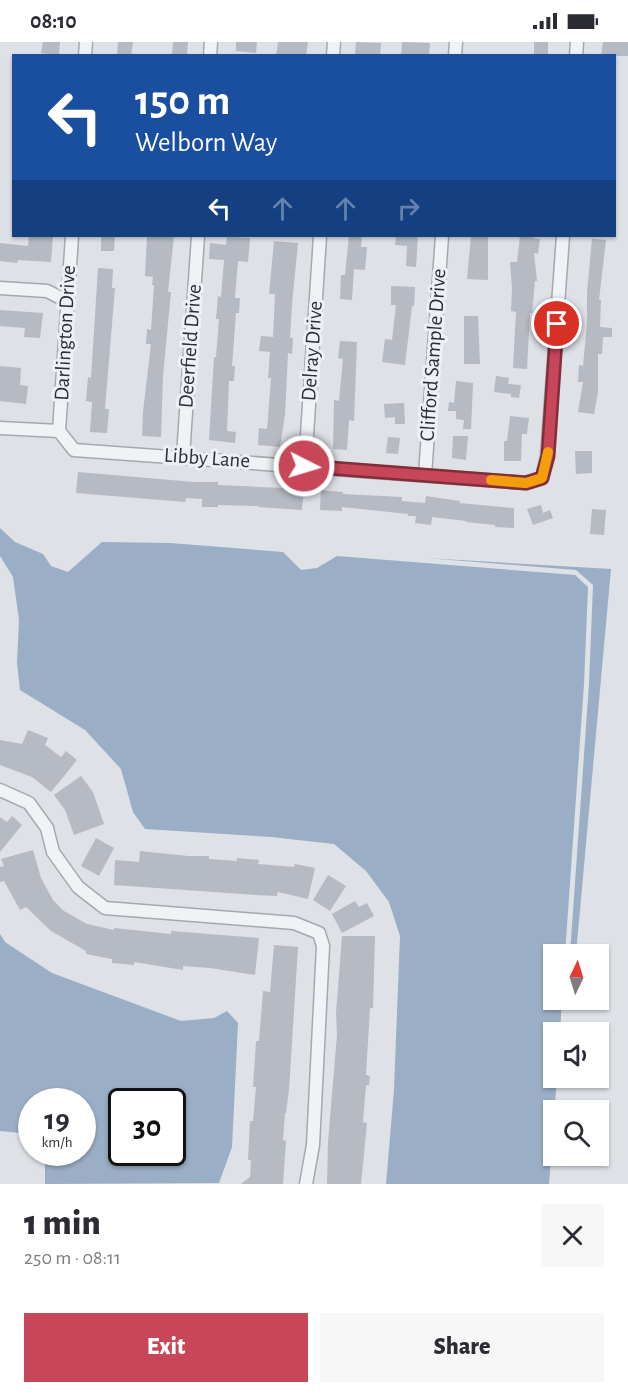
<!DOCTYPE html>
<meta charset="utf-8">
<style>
:root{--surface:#fff;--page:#f7f7f7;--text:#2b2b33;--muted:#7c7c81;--accent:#c74759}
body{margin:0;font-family:"Alegreya Sans",sans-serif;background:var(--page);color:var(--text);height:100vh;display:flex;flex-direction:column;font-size:22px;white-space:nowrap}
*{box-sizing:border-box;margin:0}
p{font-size:20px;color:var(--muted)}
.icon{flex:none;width:33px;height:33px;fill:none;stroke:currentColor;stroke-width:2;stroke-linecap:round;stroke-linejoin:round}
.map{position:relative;height:1142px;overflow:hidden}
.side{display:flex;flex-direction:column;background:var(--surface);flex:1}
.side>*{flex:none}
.banner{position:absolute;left:12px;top:12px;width:604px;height:183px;border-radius:0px;box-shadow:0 2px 4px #0004;background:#1a4fa0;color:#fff;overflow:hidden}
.needle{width:39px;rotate:4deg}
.tools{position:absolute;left:543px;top:902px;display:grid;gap:12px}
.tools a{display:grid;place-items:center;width:66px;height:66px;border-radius:0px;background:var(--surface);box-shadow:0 2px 4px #0004;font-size:30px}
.speed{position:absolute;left:18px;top:1046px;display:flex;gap:12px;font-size:30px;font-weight:700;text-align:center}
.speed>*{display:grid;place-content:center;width:78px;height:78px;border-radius:50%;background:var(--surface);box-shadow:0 2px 4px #0004;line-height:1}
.speed small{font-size:15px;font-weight:400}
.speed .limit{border:3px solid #111;border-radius:9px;background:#fff;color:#111}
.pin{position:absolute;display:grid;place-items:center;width:51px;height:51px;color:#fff;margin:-26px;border:3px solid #fff;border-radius:50%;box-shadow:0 2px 6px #0007}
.me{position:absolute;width:66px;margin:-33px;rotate:95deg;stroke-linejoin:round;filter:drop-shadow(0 0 4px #0008)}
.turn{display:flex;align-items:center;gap:21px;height:126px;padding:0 24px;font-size:27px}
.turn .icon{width:78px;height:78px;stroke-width:2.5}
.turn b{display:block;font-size:42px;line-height:51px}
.lanes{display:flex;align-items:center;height:57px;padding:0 24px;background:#0003;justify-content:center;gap:30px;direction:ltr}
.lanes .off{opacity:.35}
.round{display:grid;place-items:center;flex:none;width:63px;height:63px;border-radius:0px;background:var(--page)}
.head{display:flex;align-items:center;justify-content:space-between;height:102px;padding:0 24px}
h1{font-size:36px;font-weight:800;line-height:45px}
.button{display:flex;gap:12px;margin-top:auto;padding:12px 24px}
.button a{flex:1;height:69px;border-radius:0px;background:var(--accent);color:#fff;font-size:24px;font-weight:800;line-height:69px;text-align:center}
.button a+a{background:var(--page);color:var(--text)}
.status{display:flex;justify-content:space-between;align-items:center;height:42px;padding:0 30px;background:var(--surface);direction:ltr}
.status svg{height:16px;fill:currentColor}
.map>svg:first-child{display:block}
.water{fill:#9aaec5;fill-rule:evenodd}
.building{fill:#b5bac3}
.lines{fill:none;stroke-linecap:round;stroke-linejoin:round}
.minor-casing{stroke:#a4a8b0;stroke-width:15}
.minor{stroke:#f0f2f5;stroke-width:12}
.route-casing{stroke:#812e3a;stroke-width:15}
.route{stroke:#c74759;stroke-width:10}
.slow{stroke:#f59e0b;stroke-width:10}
.labels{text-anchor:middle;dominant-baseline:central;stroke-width:6;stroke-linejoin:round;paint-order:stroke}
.street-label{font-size:21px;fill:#282f3c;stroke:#edf0f4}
</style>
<div class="status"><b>08:10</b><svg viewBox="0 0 49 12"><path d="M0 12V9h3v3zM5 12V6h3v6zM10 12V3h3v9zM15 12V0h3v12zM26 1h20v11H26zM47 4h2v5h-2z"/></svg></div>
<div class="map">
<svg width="628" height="1142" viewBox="0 0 628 1142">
<rect width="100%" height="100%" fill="#dee1e6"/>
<path class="water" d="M0,486L15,500L43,512L51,524L68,530L102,500L170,501L283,510L301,528L317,526L337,514L575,533L588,545L584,642L565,912H554V957H562L560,990H554V1035H557L549,1142H386L394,1048L400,894L389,860L366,829L334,802L271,795L145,787L133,770L121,727L85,688L20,648L17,621L19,578L13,535L0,514Z
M426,516L611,527L576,912H570L589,642L593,543L576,528Z
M0,892L5,900L52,931L181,979L214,976L227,969L238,981L232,1105L219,1141L45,1142V1110H82V1059H32L31,1092L0,1089ZM122,1059H172V1110H122Z"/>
<path class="building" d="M43,0H60L59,13L41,11Z
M118,0H133L131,14H117Z
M173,0H188L187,14H172Z
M236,0H257L256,11L236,9Z
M278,0H308L306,14H276Z
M356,0L381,1L380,14H355Z
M402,0L430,1L429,14H401Z
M534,0H548V14H534Z
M603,0H628V14H601Z
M29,194L53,195L51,220L18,218L17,221L0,219V201L28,204Z
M101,194H115L114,209H101Z
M147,194H174L168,250H171L163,334L161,395L142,394L143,370L151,302H146L147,287L151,288L154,243H152L153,235L145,234Z
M349,194H362L361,205H367L365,228L354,227L352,258L340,257L341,233H345Z
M396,194H418L416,225L406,224L407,204L395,203Z
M471,194H488V238L467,237Z
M520,194H533V196L540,197L538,212L534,211L537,239H535L532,271H530L527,327L513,326L516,270L511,269L512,247L510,220H517Z
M227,195L250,196L248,220L238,219L235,256H240L239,271H236L232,324H235L234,339H229L227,389L236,390L235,401L209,398L214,315H216L219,277H216L218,254L221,255L224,218L209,217L210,201L226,203Z
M592,197L606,198L599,258H601L600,285L612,286V295H603L602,312H598V350L594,372L578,370L583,340H578L579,323L583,324L587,281V250Z
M274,199L298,201L292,262L290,296H293L292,312L288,311L285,373L280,405L258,403L259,386L267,387L268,375L271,336H268L270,310L259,309L261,294L273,295L275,252H269Z
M98,226L113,227L112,246H115L105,367H109L107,391L90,390L92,360L86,359L88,335L91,336Z
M391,244L415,245L414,264H412L405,323L382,320L385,297L392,298L396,263H391Z
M0,268L43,271L40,296L24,295L25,286L0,284Z
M464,274H478L480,322H464Z
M340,299L357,300L354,379L349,378L347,408L333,407L334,358L339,359L343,317L338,316Z
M0,324L21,326L20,343L28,344L26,362L0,359Z
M496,334L509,336L508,342L521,343L519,356L511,355V352L494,350Z
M456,339L473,341L471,387H463L464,378L456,377V369H448L449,360L454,361Z
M404,361L405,382H395V375L385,376L384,362Z
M510,374L529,376L527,392H522L521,419H504V399H507Z
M453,394H468L466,418L452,416Z
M388,395L400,396L398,412L386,411Z
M575,409H592V431L576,432Z
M78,430L194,440H218V443L304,447L302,468L258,465L259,464L218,463V465H202V457L186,456L185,460L76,451Z
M321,448L343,450V452L402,455V459L425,461L426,454L460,459L459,461L514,466V486L495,485V483L466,480V479L432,475L431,483L415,481L416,474H408V472L342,465V469L320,468Z
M541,463L543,471L550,468L553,476L533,483L527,467Z
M592,467L606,468L604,493L590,492Z
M28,688L48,696L45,703L61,715L66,709L77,718L51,750L32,735L0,723V698L22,702Z
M81,734L93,750L104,782L74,793L65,768L54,753Z
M12,774L22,783L0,810V775L7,780Z
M96,796L114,806L99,834L81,824Z
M33,808L41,836L53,858L64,869L87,882L114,888V886L171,892V889L259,896L255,933L210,926L183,924V928L134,920V923L112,921V917L86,912V909L51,889L26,865L20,868L4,839L0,840V825L4,824L1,817Z
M140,809L188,814H209V817L237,819V816L259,818L258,822L294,825L295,822L315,826L308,857L278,850L277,854L256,853L114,843L115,818L139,820Z
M328,833L346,844L330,869L313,858Z
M355,859L359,865L367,861L374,874L342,891L332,872Z
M342,894H375L373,966H370L366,1033L370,1034L369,1043H366L363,1080L367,1081L361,1142H327L328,1100L337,993L336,971Z
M274,903L298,905L289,1048L286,1071H285L283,1098L286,1099L283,1142H241L250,1135L251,1118H248L250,1079H253L256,1045H253L256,999H259L263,949L270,950Z"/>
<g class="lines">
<g class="minor-casing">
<path id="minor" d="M85,14L86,0
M210,14L211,0
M333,14L334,0
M455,14L456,0
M576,14L577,0
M0,246L47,249L67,259
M0,386L59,389
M59,389L74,408L526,441L542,436L547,414L563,194
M59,389L72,194
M183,414L198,194
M305,424L320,194
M425,433L442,194
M0,748L29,761L47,786L53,810L78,845L105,866L294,881L319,891L323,904L313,1103L306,1142"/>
</g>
<use href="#minor" class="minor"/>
</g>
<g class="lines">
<g class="route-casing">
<path id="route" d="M304,424L526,441L542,436L548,414L557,282"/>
</g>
<use href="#route" class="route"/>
<path class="slow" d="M491,438L526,441L542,436L548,410"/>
</g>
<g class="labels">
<g class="street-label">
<text transform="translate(65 291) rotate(-87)">Darlington Drive</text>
<text transform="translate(190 304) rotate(-86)">Deerfield Drive</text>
<text transform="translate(312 309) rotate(-86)">Delray Drive</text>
<text transform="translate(433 313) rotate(-86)">Clifford Sample Drive</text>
<text transform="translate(207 416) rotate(4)">Libby Lane</text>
</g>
</g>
</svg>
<div class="tools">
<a><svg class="needle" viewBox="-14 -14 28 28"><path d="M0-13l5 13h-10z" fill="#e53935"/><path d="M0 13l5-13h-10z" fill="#7c7c81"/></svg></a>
<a><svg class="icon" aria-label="sound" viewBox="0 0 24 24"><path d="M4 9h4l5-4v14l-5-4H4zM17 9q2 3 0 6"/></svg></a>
<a><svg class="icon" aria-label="search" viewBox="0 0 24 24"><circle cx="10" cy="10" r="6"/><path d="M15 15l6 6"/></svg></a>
</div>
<div class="speed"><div>19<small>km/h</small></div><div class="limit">30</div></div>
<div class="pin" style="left:557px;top:282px;background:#d93025"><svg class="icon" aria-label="arrive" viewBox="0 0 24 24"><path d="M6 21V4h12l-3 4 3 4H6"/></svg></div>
<svg class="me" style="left:304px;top:424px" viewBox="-20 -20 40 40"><circle r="17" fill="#c74759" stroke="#fff" stroke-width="3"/><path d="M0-11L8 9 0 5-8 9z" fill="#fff"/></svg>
<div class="banner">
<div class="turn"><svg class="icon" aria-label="left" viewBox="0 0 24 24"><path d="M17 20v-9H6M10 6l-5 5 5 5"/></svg><div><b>150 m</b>Welborn Way</div></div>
<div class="lanes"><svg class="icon" aria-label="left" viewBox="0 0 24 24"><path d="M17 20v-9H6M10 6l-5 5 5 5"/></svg><svg class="icon off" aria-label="ahead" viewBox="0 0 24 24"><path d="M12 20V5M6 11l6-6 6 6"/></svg><svg class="icon off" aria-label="ahead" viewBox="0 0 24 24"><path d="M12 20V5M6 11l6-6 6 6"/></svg><svg class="icon off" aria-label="right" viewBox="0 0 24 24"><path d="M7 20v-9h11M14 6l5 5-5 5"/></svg></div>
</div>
</div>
<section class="side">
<div class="head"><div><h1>1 min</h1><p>250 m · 08:11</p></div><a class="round"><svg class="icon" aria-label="close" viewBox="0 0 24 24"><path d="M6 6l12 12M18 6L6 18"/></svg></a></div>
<div class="button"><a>Exit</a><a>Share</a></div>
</section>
